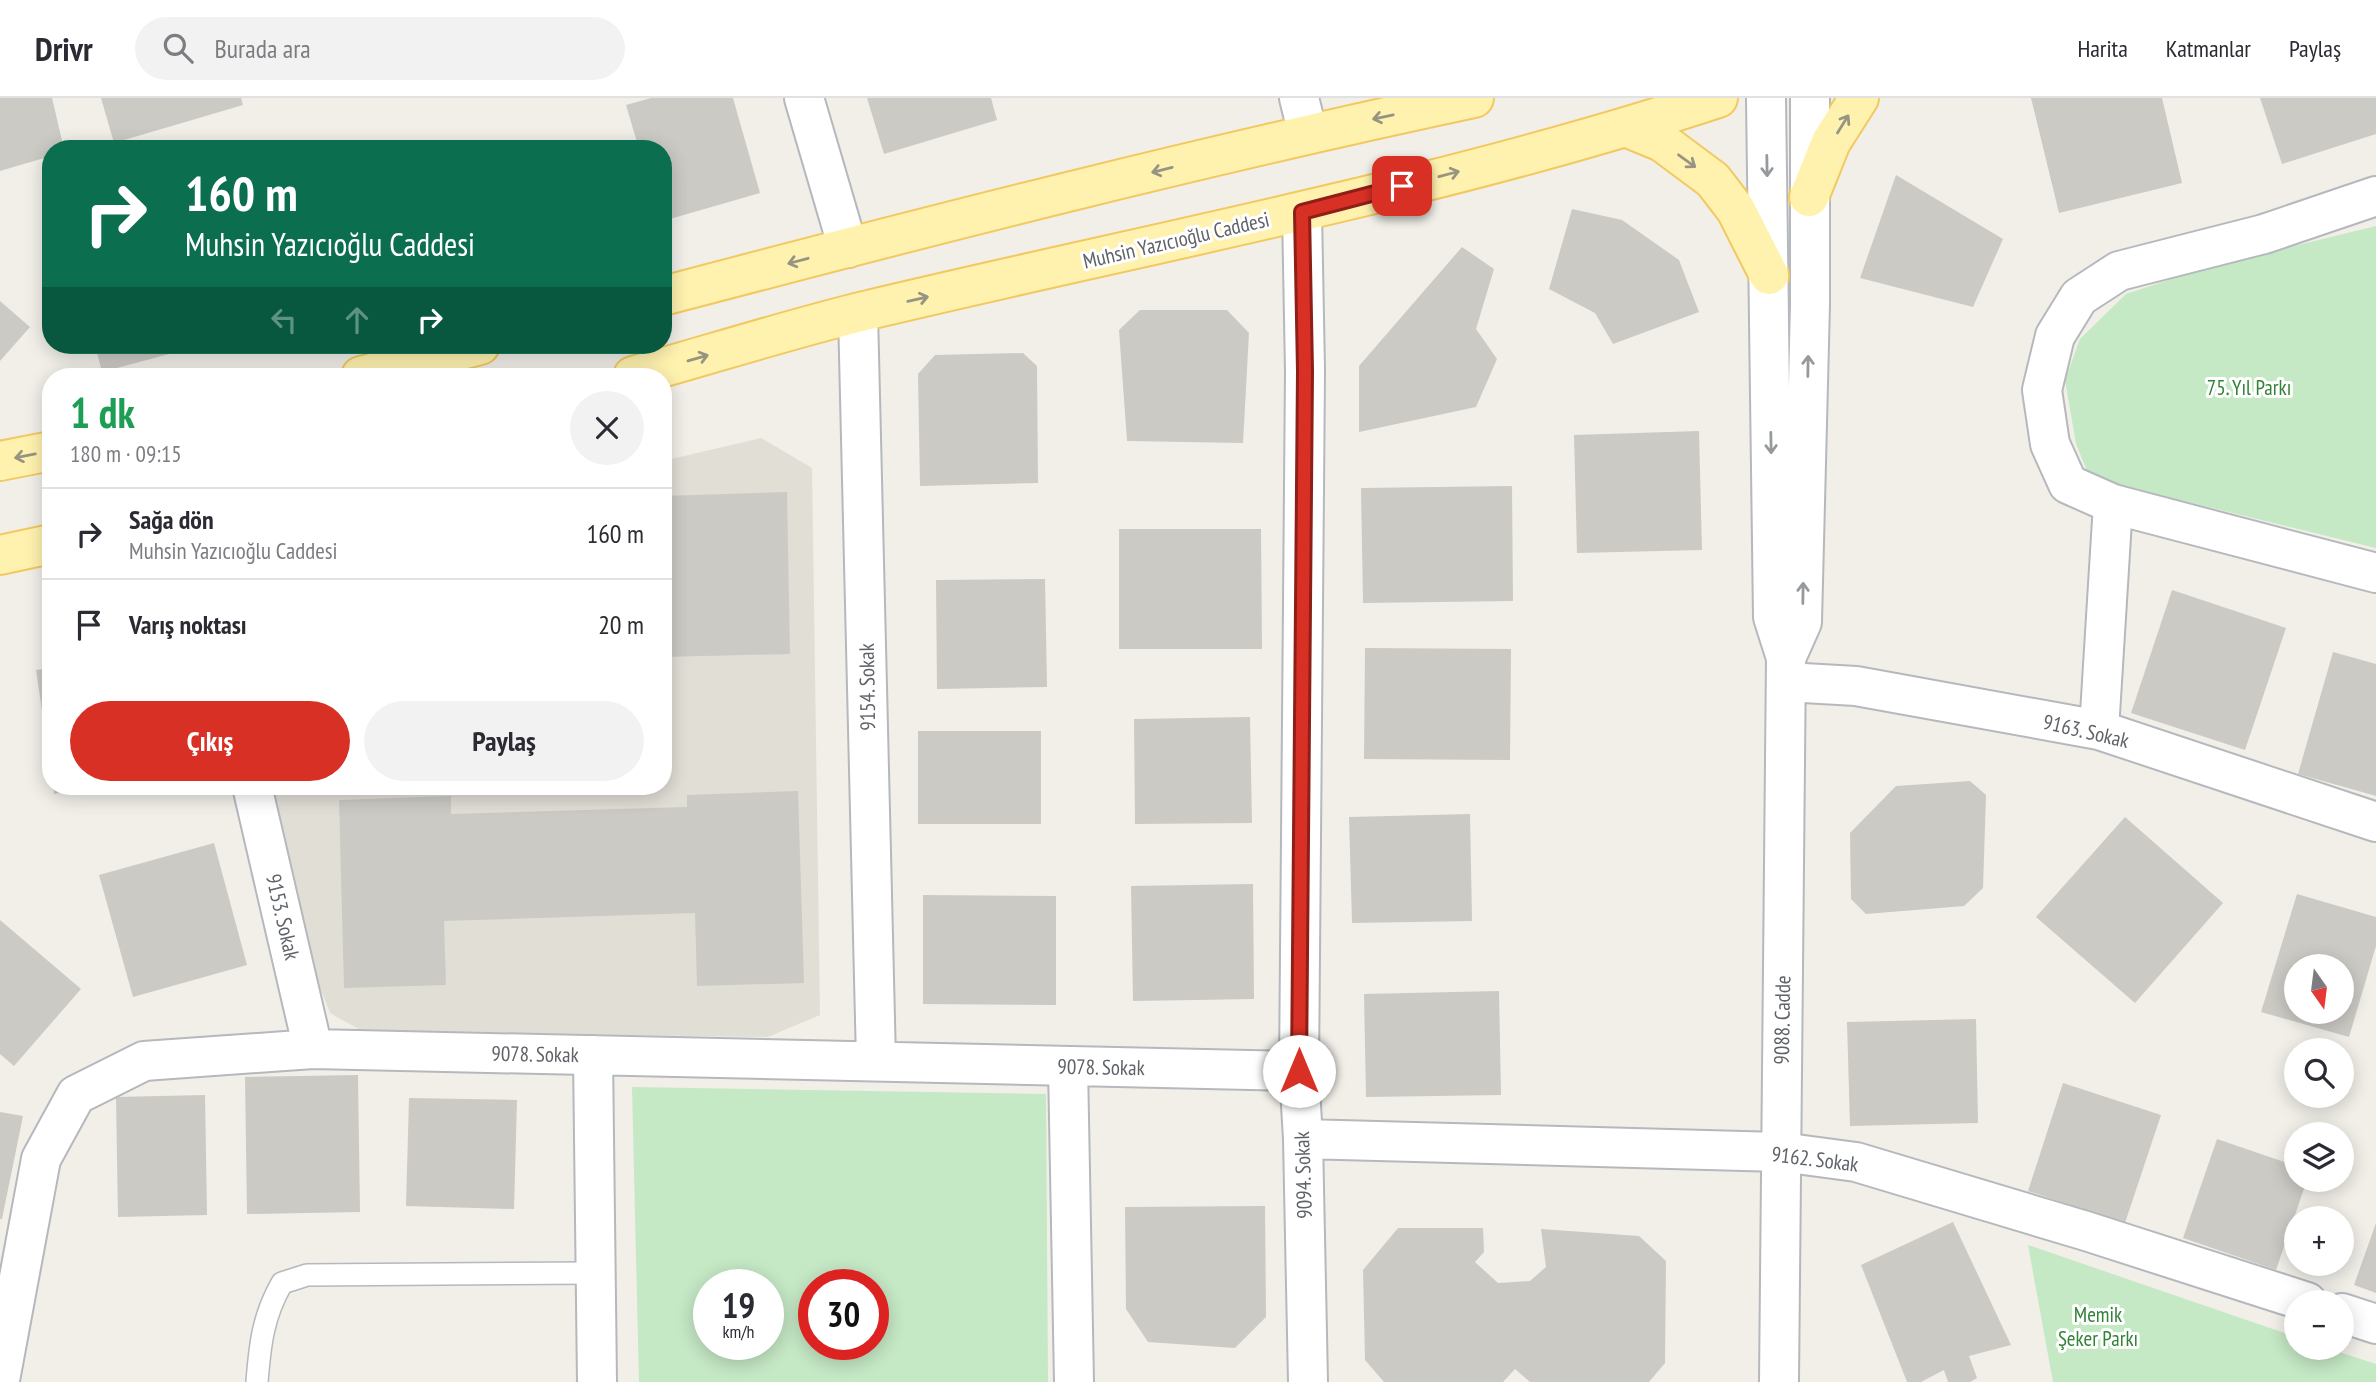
<!DOCTYPE html>
<html lang="tr">
<meta charset="utf-8">
<style>
:root{--surface:#fff;--page:#f2f2f3;--text:#2b2b33;--muted:#7c7c81;--line:#e1e1e2;--accent:#d93025}
body{margin:0;font-family:"PT Sans Narrow",sans-serif;background:var(--page);color:var(--text);height:100vh;display:flex;flex-direction:column;font-size:26px;white-space:nowrap}
*{box-sizing:border-box;margin:0}
p{font-size:23px;color:var(--muted)}
.icon{flex:none;width:38px;height:38px;fill:none;stroke:currentColor;stroke-width:2;stroke-linecap:round;stroke-linejoin:round}
.map{position:relative;flex:1;overflow:hidden}
.side{position:absolute;left:42px;top:270px;width:630px;height:427px;display:flex;flex-direction:column;background:var(--surface);border-radius:28px;box-shadow:0 4px 18px #0003}
.side>*{flex:none}
.hud{position:absolute;left:42px;top:42px;width:630px;height:214px;border-radius:28px;box-shadow:0 4px 18px #0003;background:#0b6e4f;color:#fff;overflow:hidden}
.needle{width:46px;rotate:166deg}
.buttons{position:absolute;left:2284px;top:856px;display:grid;gap:14px}
.buttons a{display:grid;place-items:center;width:70px;height:70px;border-radius:50%;background:var(--surface);box-shadow:0 4px 18px #0003;font-size:35px}
.speed{position:absolute;left:693px;top:1171px;display:flex;gap:14px;font-size:35px;font-weight:700;text-align:center}
.speed>*{display:grid;place-content:center;width:91px;height:91px;border-radius:50%;background:var(--surface);box-shadow:0 4px 18px #0003;line-height:1}
.speed small{font-size:18px;font-weight:400}
.speed .limit{border:10px solid #d22;background:#fff;color:#111}
.pin{position:absolute;display:grid;place-items:center;width:60px;height:60px;color:#fff;margin:-30px;border-radius:14px;box-shadow:0 4px 10px #0006}
.me{position:absolute;width:77px;margin:-38px;rotate:0deg;stroke-linejoin:round;filter:drop-shadow(0 0 5px #0008)}
.turn{display:flex;align-items:center;gap:24px;height:147px;padding:0 28px;font-size:32px}
.turn .icon{width:91px;height:91px;stroke-width:2.5}
.turn b{display:block;font-size:49px;line-height:60px}
.lanes{display:flex;align-items:center;height:66px;padding:0 28px;background:#0003;justify-content:center;gap:35px;direction:ltr}
.lanes .off{opacity:.35}
.round{display:grid;place-items:center;flex:none;width:74px;height:74px;border-radius:37px;background:var(--page)}
.overview{display:flex;align-items:center;justify-content:space-between;height:119px;padding:0 28px}
h1{font-size:42px;font-weight:700;line-height:52px;color:#1e9e55}
.action{display:flex;gap:14px;margin-top:auto;padding:14px 28px}
.action a{flex:1;height:80px;border-radius:42px;background:var(--accent);color:#fff;font-size:28px;font-weight:700;line-height:80px;text-align:center}
.action a+a{background:var(--page);color:var(--text)}
ul{padding:0;list-style:none}
li{display:flex;align-items:center;gap:21px;height:91px;padding:0 28px;border-top:2px solid var(--line)}
li div{flex:1}
li b{display:block;font-size:26px}
li em{font-style:normal}
header{display:flex;align-items:center;gap:42px;box-sizing:border-box;height:98px;padding:0 35px;background:var(--surface);border-bottom:2px solid var(--line)}
header strong{font-size:33px}
nav{display:flex;gap:38px;margin-inline-start:auto;font-size:24px}
.search{width:490px;height:63px;background:var(--page);display:flex;align-items:center;gap:18px;box-sizing:border-box;padding:0 24px;border-radius:38px;color:var(--muted);font-size:26px}
.map>svg:first-child{display:block}
.education{fill:#e1ded6}
.green{fill:#c5e8c5;fill-rule:evenodd}
.building{fill:#cccac5;fill-rule:evenodd}
.lines{fill:none;stroke-linecap:round;stroke-linejoin:round}
.service-casing{stroke:#b5b8bc;stroke-width:24}
.minor-casing{stroke:#b5b8bc;stroke-width:42}
.tertiary-casing{stroke:#b5b8bc;stroke-width:42}
.primary-casing{stroke:#f2c960;stroke-width:42}
.service{stroke:#fff;stroke-width:21}
.minor{stroke:#fff;stroke-width:38}
.tertiary{stroke:#fff;stroke-width:38}
.primary{stroke:#fff2af;stroke-width:38}
.oneway{stroke:#979581}
.oneway2{stroke:#979a9d}
.route-casing{stroke:#8d1f18;stroke-width:18}
.route{stroke:#d93025;stroke-width:12}
.labels{text-anchor:middle;dominant-baseline:central;stroke-width:6;stroke-linejoin:round;paint-order:stroke}
.street-label{font-size:21px;fill:#5f6368;stroke:#fff}
.park-label{font-size:21px;fill:#348238;stroke:#fff}
</style>
<header>
<strong>Drivr</strong>
<div class="search"><svg class="icon" aria-label="search" viewBox="0 0 24 24"><circle cx="10" cy="10" r="6"/><path d="M15 15l6 6"/></svg>Burada ara</div>
<nav><a>Harita</a><a>Katmanlar</a><a>Paylaş</a></nav>
</header>
<div class="map">
<svg width="2376" height="1284" viewBox="0 0 2376 1284">
<rect width="100%" height="100%" fill="#f1efe8"/>
<path class="education" d="M761,340L812,370L820,917L768,939L362,933L330,915L317,882L273,688H663V363Z"/>
<path class="green" d="M2376,128V450L2090,380L2076,346L2065,282L2080,241L2126,196L2205,170Z
M632,989L1046,996L1048,1284H639ZM709,1186H768V1246H709ZM814,1186H873V1246H814Z
M2028,1147L2296,1239V1250H2327L2376,1266V1284H2053Z"/>
<path class="building" d="M0,0H52L64,51H51V58L0,73Z
M101,0H241L243,7L114,45Z
M651,0H733L760,95L663,123V51H639L626,7Z
M867,0H991L997,22L884,56Z
M2031,0H2162L2182,85L2059,115Z
M2260,0H2376V36L2282,66Z
M1896,77L2003,141L1973,209L1860,180Z
M1572,111L1622,122L1679,162L1699,214L1613,246L1595,215L1549,191Z
M1462,149L1494,171L1476,231L1497,261L1476,309L1359,334V268Z
M0,203L30,229L0,263Z
M1140,212H1227L1249,235L1243,345L1127,343L1119,232Z
M95,247H199V248L102,274Z
M1023,255L1037,268L1038,385L920,388L918,276L935,257Z
M1699,333L1702,452L1577,455L1574,337Z
M1512,388L1513,503L1363,505L1361,390Z
M787,394L790,556L663,559V398Z
M1119,431H1261L1262,551H1119Z
M1045,481L1047,589L937,591L936,482Z
M2172,492L2286,530L2245,652L2131,615Z
M1365,550L1511,551L1510,662L1364,661Z
M2333,554L2376,566V698L2298,676Z
M51,570V660H49L36,572Z
M1250,619L1252,725L1135,726L1134,621Z
M918,633H1041V726H918Z
M1970,683L1986,697L1983,790L1964,808L1866,816L1851,801L1850,735L1896,688Z
M53,688H96V689L54,696Z
M798,693L804,885L697,888L695,815L444,823L446,887L344,890L339,702L451,698V716L687,709V697Z
M1470,716L1472,823L1352,825L1349,719Z
M2125,719L2223,805L2135,905L2036,819Z
M214,745L247,867L133,899L99,777Z
M1253,786L1254,901L1133,903L1131,788Z
M2297,796L2376,819V848L2349,939L2261,914ZM2296,868H2342V914H2296Z
M923,797L1056,798V907L923,906Z
M0,822L81,891L14,968L0,956Z
M1499,893L1501,997L1366,999L1364,896Z
M1976,921L1978,1025L1850,1028L1847,924Z
M358,977L360,1114L247,1116L245,979Z
M2063,985L2161,1017L2125,1125L2028,1093Z
M205,997L207,1117L118,1119L116,999Z
M409,1000L517,1002L514,1111L406,1108Z
M0,1014L23,1018L2,1121H0Z
M2217,1041L2296,1068V1082H2307L2276,1172L2183,1140Z
M1265,1108L1266,1219L1235,1250L1148,1244L1126,1211L1125,1109Z
M1953,1124L2011,1247L1969,1258L1977,1280L1970,1284H1948L1944,1272L1921,1284H1907L1861,1167Z
M2376,1125V1195L2354,1187Z
M1398,1130H1483L1484,1154L1475,1164L1498,1185L1530,1183L1546,1169L1541,1131L1639,1138L1666,1163L1665,1265L1649,1284H1530L1515,1271L1503,1284H1384L1365,1262L1363,1172Z"/>
<g class="lines">
<g class="service-casing">
<path id="service" d="M257,1284C260,1246 263,1218 282,1185L307,1177L596,1175"/>
</g>
<g class="minor-casing">
<path id="minor" d="M804,0L848,150
M1299,0L1308,36
M2376,98L2264,136L2119,173L2079,199L2055,238L2042,292L2050,346L2068,386L2113,406L2376,475
M1302,114L1305,273L1299,973L1303,1041L1308,1284
M858,215L876,963
M1786,584L1856,588L2099,632L2376,724
M2099,632L2113,406
M252,688L313,951
M593,957L597,1284
M1068,968L1074,1284
M1303,1041L1781,1054L1856,1064L2086,1133L2307,1204
M2342,1215L2376,1226
M0,1282L41,1061L76,997L144,963L313,951L1299,973"/>
</g>
<g class="tertiary-casing">
<path id="tertiary" d="M1766,0L1773,519L1786,560L1779,1284
M1786,560L1802,524L1810,206V0"/>
</g>
<g class="primary-casing">
<path id="primary" d="M1628,30L1662,44L1713,82L1736,112L1769,177
M1809,99L1831,44L1859,0
M663,198C932,127 1202,58 1474,0
M361,278L480,247
M633,278C708,257 784,233 860,214C1147,145 1438,92 1718,0
M0,363L51,353
M0,457L51,446"/>
</g>
<use href="#service" class="service"/>
<use href="#minor" class="minor"/>
<use href="#tertiary" class="tertiary"/>
<use href="#primary" class="primary"/>
</g>
<defs><path id="oneway-shaft" d="M-6 0H5M1.5-3L5.5 0L1.5 3" fill="none" stroke-width="1.6" stroke-linecap="round" stroke-linejoin="round" transform="scale(1.75)"/></defs>
<g class="oneway">
<use href="#oneway-shaft" transform="translate(1383 19) rotate(168)"/>
<use href="#oneway-shaft" transform="translate(1843 26) rotate(-58)"/>
<use href="#oneway-shaft" transform="translate(1687 63) rotate(36)"/>
<use href="#oneway-shaft" transform="translate(1162 72) rotate(166)"/>
<use href="#oneway-shaft" transform="translate(1449 76) rotate(-15)"/>
<use href="#oneway-shaft" transform="translate(798 163) rotate(165)"/>
<use href="#oneway-shaft" transform="translate(918 201) rotate(-13)"/>
<use href="#oneway-shaft" transform="translate(698 260) rotate(-16)"/>
<use href="#oneway-shaft" transform="translate(25 358) rotate(169)"/>
</g>
<g class="oneway2">
<use href="#oneway-shaft" transform="translate(1767 68) rotate(89)"/>
<use href="#oneway-shaft" transform="translate(1808 268) rotate(-89)"/>
<use href="#oneway-shaft" transform="translate(1771 345) rotate(89)"/>
<use href="#oneway-shaft" transform="translate(1803 495) rotate(-89)"/>
</g>
<g class="lines">
<g class="route-casing">
<path id="route" d="M1299,973L1305,273L1302,114L1402,88"/>
</g>
<use href="#route" class="route"/>
</g>
<g class="labels">
<g class="street-label">
<text transform="translate(1176 142) rotate(-13)">Muhsin Yazıcıoğlu Caddesi</text>
<text transform="translate(867 589) rotate(-91)">9154. Sokak</text>
<text transform="translate(2086 633) rotate(13)">9163. Sokak</text>
<text transform="translate(283 819) rotate(77)">9153. Sokak</text>
<text transform="translate(1782 922) rotate(-89)">9088. Cadde</text>
<text transform="translate(535 956) rotate(1)">9078. Sokak</text>
<text transform="translate(1101 969) rotate(1)">9078. Sokak</text>
<text transform="translate(1815 1061) rotate(7)">9162. Sokak</text>
<text transform="translate(1303 1077) rotate(-92)">9094. Sokak</text>
</g>
<g class="park-label">
<text x="2249" y="289">75. Yıl Parkı</text>
<text x="2098" y="1216">Memik<tspan x="2098" dy="24">Şeker Parkı</tspan></text>
</g>
</g>
</svg>
<div class="buttons">
<a><svg class="needle" viewBox="-14 -14 28 28"><path d="M0-13l5 13h-10z" fill="#e53935"/><path d="M0 13l5-13h-10z" fill="#7c7c81"/></svg></a>
<a><svg class="icon" aria-label="search" viewBox="0 0 24 24"><circle cx="10" cy="10" r="6"/><path d="M15 15l6 6"/></svg></a>
<a><svg class="icon" aria-label="layers" viewBox="0 0 24 24"><path d="M12 4l9 5-9 5-9-5zM3 14l9 5 9-5"/></svg></a>
<a>+</a>
<a>−</a>
</div>
<div class="speed"><div>19<small>km/h</small></div><div class="limit">30</div></div>
<div class="pin" style="left:1402px;top:88px;background:#d93025"><svg class="icon" aria-label="arrive" viewBox="0 0 24 24"><path d="M6 21V4h12l-3 4 3 4H6"/></svg></div>
<svg class="me" style="left:1299px;top:973px" viewBox="-20 -20 40 40"><circle r="19" fill="#fff"/><path d="M0-13L10 11 0 6-10 11z" fill="#d93025"/></svg>
<div class="hud">
<div class="turn"><svg class="icon" aria-label="right" viewBox="0 0 24 24"><path d="M7 20v-9h11M14 6l5 5-5 5"/></svg><div><b>160 m</b>Muhsin Yazıcıoğlu Caddesi</div></div>
<div class="lanes"><svg class="icon off" aria-label="left" viewBox="0 0 24 24"><path d="M17 20v-9H6M10 6l-5 5 5 5"/></svg><svg class="icon off" aria-label="ahead" viewBox="0 0 24 24"><path d="M12 20V5M6 11l6-6 6 6"/></svg><svg class="icon" aria-label="right" viewBox="0 0 24 24"><path d="M7 20v-9h11M14 6l5 5-5 5"/></svg></div>
</div>
<section class="side">
<div class="overview"><div><h1>1 dk</h1><p>180 m · 09:15</p></div><a class="round"><svg class="icon" aria-label="close" viewBox="0 0 24 24"><path d="M6 6l12 12M18 6L6 18"/></svg></a></div>
<ul>
<li><svg class="icon" aria-label="right" viewBox="0 0 24 24"><path d="M7 20v-9h11M14 6l5 5-5 5"/></svg><div><b>Sağa dön</b><p>Muhsin Yazıcıoğlu Caddesi</p></div><em>160 m</em></li>
<li><svg class="icon" aria-label="arrive" viewBox="0 0 24 24"><path d="M6 21V4h12l-3 4 3 4H6"/></svg><div><b>Varış noktası</b></div><em>20 m</em></li>
</ul>
<div class="action"><a>Çıkış</a><a>Paylaş</a></div>
</section>
</div>
